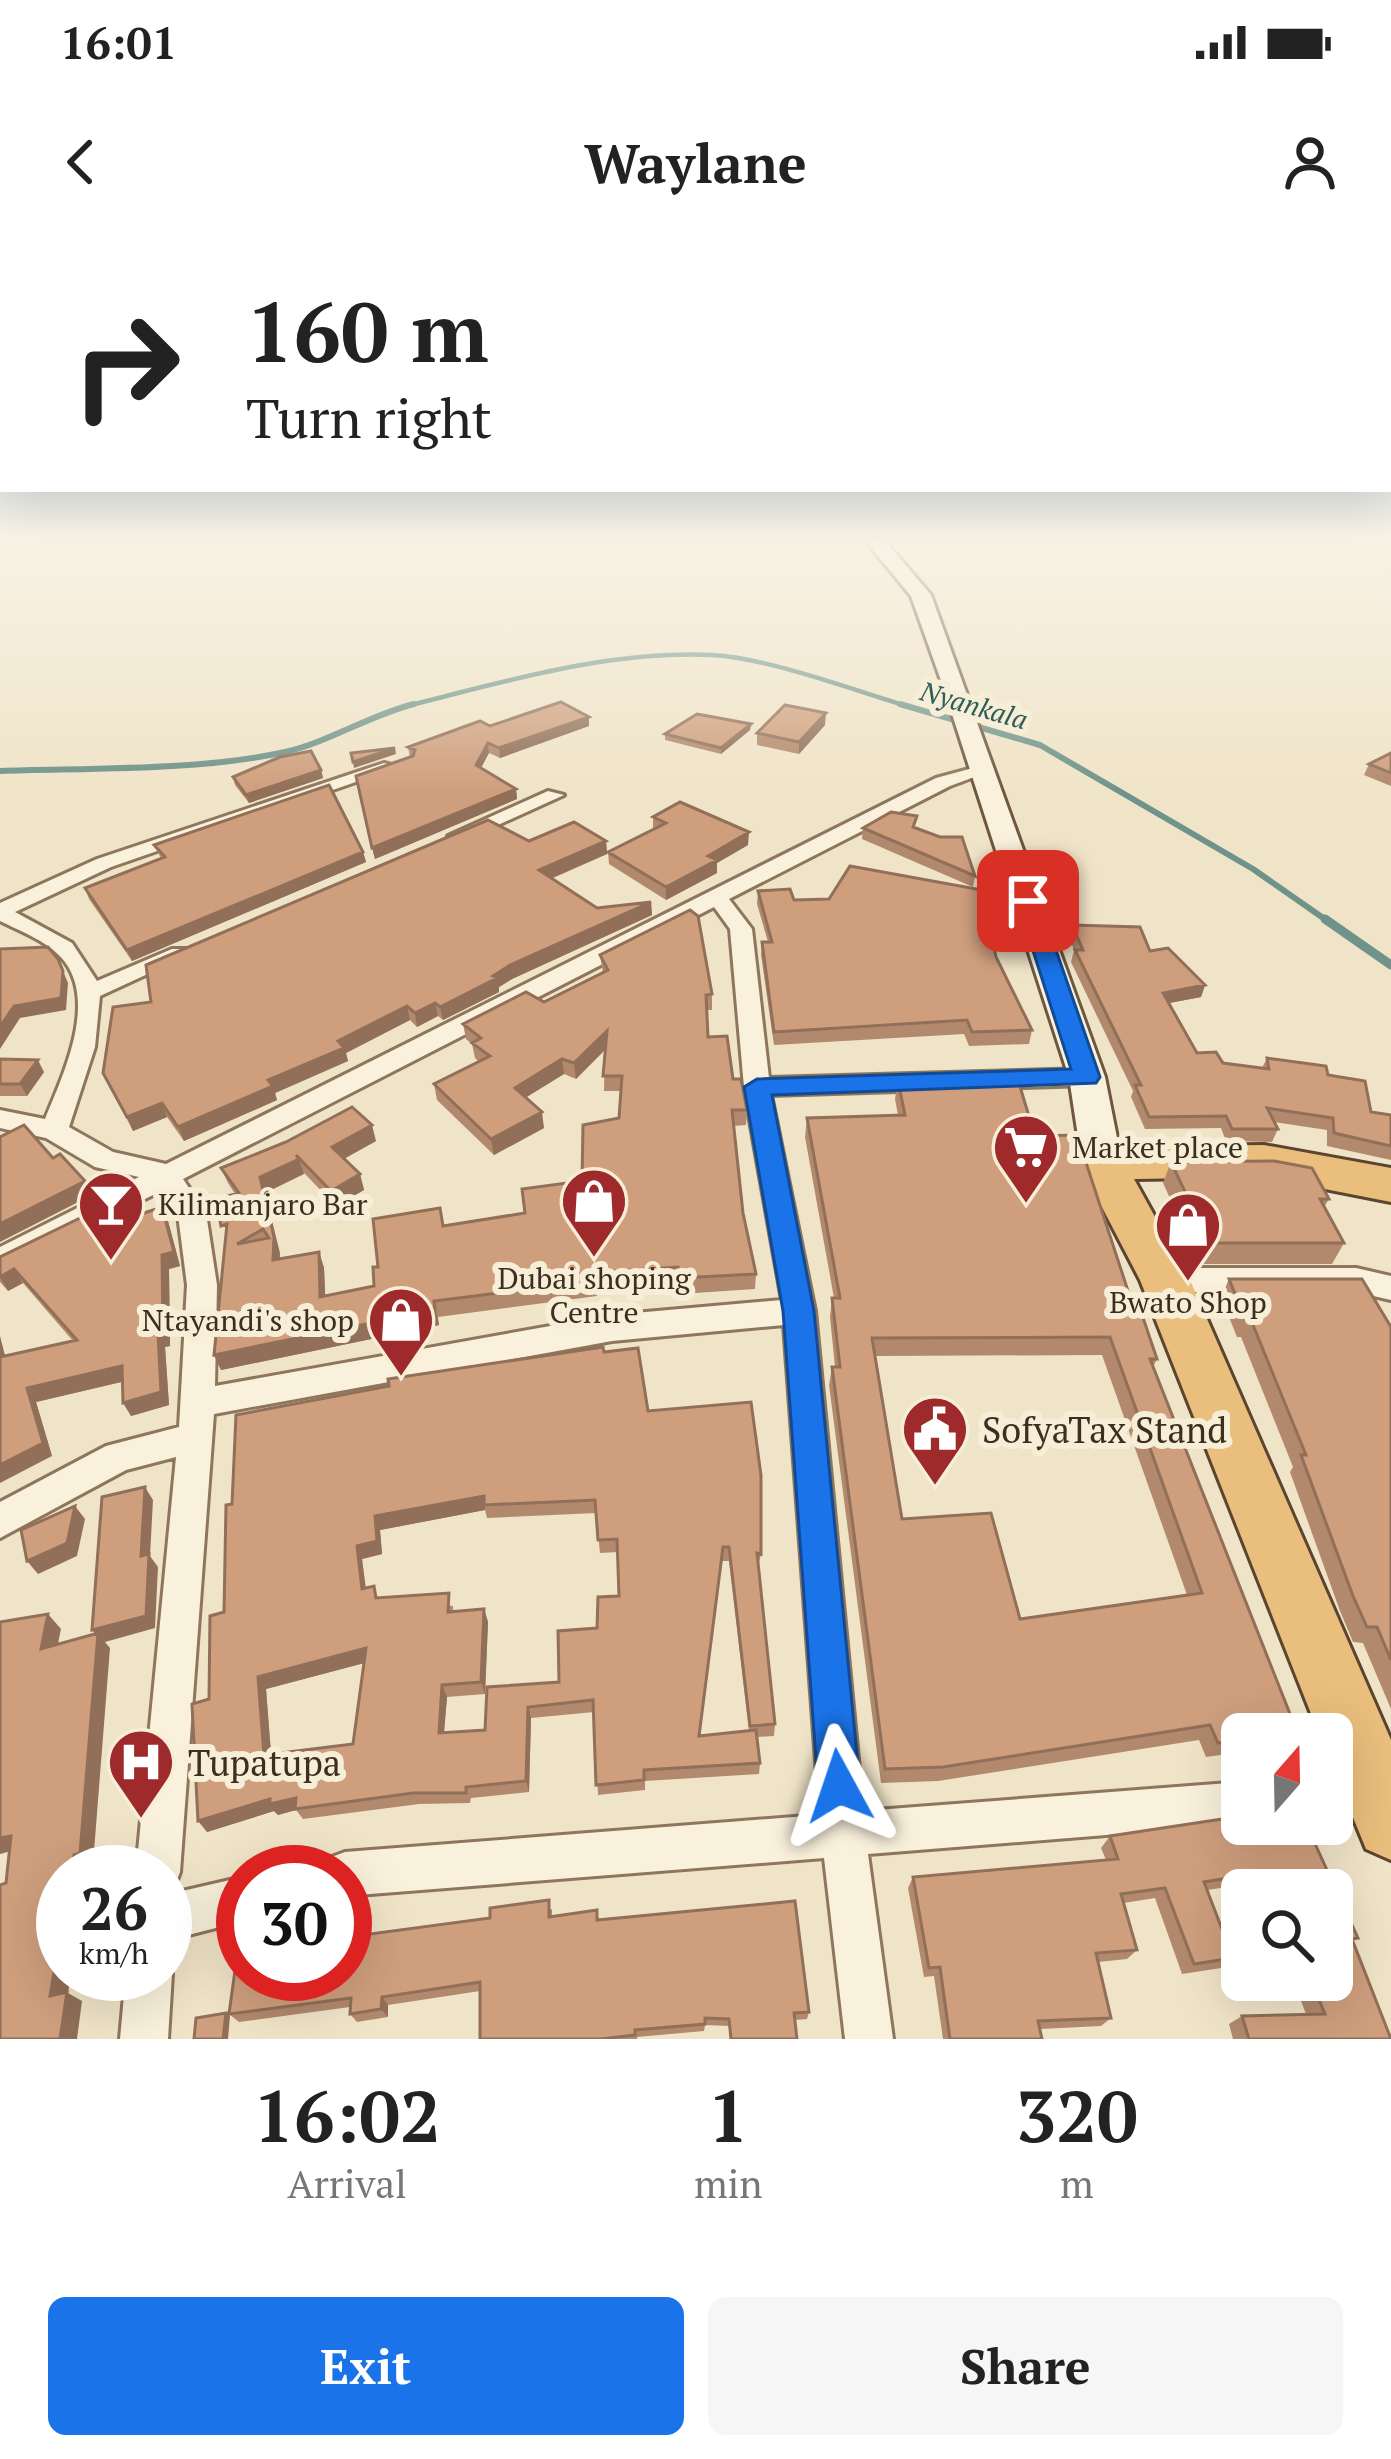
<!DOCTYPE html>
<style>
:root{--surface:#fff;--page:#f6f6f6;--text:#222;--muted:#767676;--accent:#1a73e8}
body{margin:0;font-family:"PT Serif",serif;background:var(--page);color:var(--text);height:100vh;display:flex;flex-direction:column;font-size:45px;white-space:nowrap}
*{box-sizing:border-box;margin:0}
p{font-size:39px;color:var(--muted)}
.icon{flex:none;width:66px;height:66px;fill:none;stroke:currentColor;stroke-width:2;stroke-linecap:round;stroke-linejoin:round}
.map{position:relative;height:1799px;overflow:hidden}
.details{display:flex;flex-direction:column;background:var(--surface);flex:1}
.details>*{flex:none}
.top-card{position:absolute;left:0px;top:0px;width:1392px;height:252px;box-shadow:0 12px 48px #0002;background:#fff;color:var(--text);overflow:hidden}
.needle{width:78px;rotate:20deg}
.fabs{position:absolute;left:1221px;top:1473px;display:grid;gap:24px}
.fabs a{display:grid;place-items:center;width:132px;height:132px;border-radius:18px;background:var(--surface);box-shadow:0 12px 48px #0002;font-size:60px}
.speed{position:absolute;left:36px;top:1605px;display:flex;gap:24px;font-size:60px;font-weight:700;text-align:center}
.speed>*{display:grid;place-content:center;width:156px;height:156px;border-radius:50%;background:var(--surface);box-shadow:0 12px 48px #0002;line-height:1}
.speed small{font-size:30px;font-weight:400}
.speed .limit{border:18px solid #d22;background:#fff;color:#111}
.pin{position:absolute;display:grid;place-items:center;width:102px;height:102px;color:#fff;margin:-51px;border-radius:24px;box-shadow:0 6px 18px #0006}
.me{position:absolute;width:132px;margin:-66px;rotate:355deg;stroke-linejoin:round;filter:drop-shadow(0 0 9px #0008)}
.turn{display:flex;align-items:center;gap:42px;height:252px;padding:0 48px;font-size:54px}
.turn .icon{width:156px;height:156px;stroke-width:2.5}
.turn b{display:block;font-size:84px;line-height:102px}
.eta{display:flex;justify-content:space-evenly;align-items:center;height:204px;text-align:center}
.eta b{font-size:72px;font-weight:700;line-height:84px}
.button{display:flex;gap:24px;margin-top:auto;padding:24px 48px}
.button a{flex:1;height:138px;border-radius:18px;background:var(--accent);color:#fff;font-size:48px;font-weight:700;line-height:138px;text-align:center}
.button a+a{background:var(--page);color:var(--text)}
.status{display:flex;justify-content:space-between;align-items:center;height:84px;padding:0 60px;background:var(--surface);direction:ltr}
.status svg{height:33px;fill:currentColor}
header{display:flex;justify-content:space-between;align-items:center;height:156px;padding:0 48px;background:var(--surface);font-size:54px;font-weight:700}
.map>svg:first-child{display:block}
.lines{fill:none;stroke-linecap:round;stroke-linejoin:round}
.stream-far2{stroke:#6f938a;stroke-width:4.5}
.stream-far1{stroke:#6f938a;stroke-width:6}
.stream{stroke:#6f938a;stroke-width:9}
.minor-casing{stroke:#8d765c;stroke-width:6}
.secondary-casing{stroke:#6f573f;stroke-width:6}
.trunk-casing{stroke:#5b4430;stroke-width:6}
.minor{fill:#faf1dc;fill-rule:evenodd}
.secondary{fill:#faf1dc;fill-rule:evenodd}
.trunk{fill:#eabe7c;fill-rule:evenodd}
.wall{fill:#b2896c;fill-rule:evenodd}
.shaded-wall{fill:#916f58}
.building{fill:#cf9f7d;stroke:#916f58;stroke-width:3;fill-rule:evenodd}
.route{fill:#1a73e8;stroke:#114b97;stroke-width:3}
.labels{text-anchor:middle;dominant-baseline:central;stroke-width:12;stroke-linejoin:round;paint-order:stroke}
.far-water-label{font-size:27px;font-style:italic;fill:#2f5d5a;stroke:#f7eed8}
.poi-label{font-size:30px;fill:#3d2e20;stroke:#f7eed8;text-anchor:start}
.near-poi-label{font-size:36px;fill:#3d2e20;stroke:#f7eed8;text-anchor:start}
</style>
<div class="status"><b>16:01</b><svg viewBox="0 0 49 12"><path d="M0 12V9h3v3zM5 12V6h3v6zM10 12V3h3v9zM15 12V0h3v12zM26 1h20v11H26zM47 4h2v5h-2z"/></svg></div>
<header><svg class="icon" aria-label="back" viewBox="0 0 24 24"><path d="M15 5l-7 7 7 7"/></svg>Waylane<svg class="icon" aria-label="person" viewBox="0 0 24 24"><circle cx="12" cy="8" r="4"/><path d="M4 21q1-7 8-7t8 7"/></svg></header>
<div class="map">
<svg width="1391" height="1799" viewBox="0 0 1391 1799">
<rect width="100%" height="100%" fill="#f0e4c8"/>
<g class="lines">
<path class="stream-far2" d="M403,467C503,442 608,410 713,415C768,418 856,451 910,467"/>
<path class="stream-far1" d="M900,464L1040,505L1253,629L1329,682
M0,531C88,528 200,531 285,512C329,502 370,475 414,464"/>
<path class="stream" d="M1325,679L1391,725"/>
<g class="minor-casing">
<path id="minor" d="M384,523L399,527L111,627L15,672L72,703L97,741L172,709H188L191,714L100,756L95,807L69,887L113,912L166,924L936,538L984,525L993,530L950,546L729,659L752,689L769,838L1087,829L1100,837L1087,845L771,855L815,1071L863,1571L1242,1542L1243,1584L868,1614L893,1799H845L824,1618L345,1656V1632H324L329,1618L345,1612L820,1575L784,1085L612,1101L214,1174L180,1632L174,1648L165,1651V1632H136L176,1217L126,1230L0,1298V1262L106,1206L179,1187L187,1045L178,975L161,951L0,1031V1007L139,937L95,927L46,898L0,888V870L45,879C62,837 97,765 65,722C50,702 22,692 0,681V663L97,619ZM714,667L730,689L744,847L782,1060L612,1075L215,1146L217,1045L206,973L183,939Z
M548,551L564,555L465,600L458,602L448,596Z
M1165,1028H1356L1391,1036V1060L1356,1052H1165L1154,1048L1150,1040L1154,1032Z
M1391,1531V1573L1332,1577V1535Z
M243,1637V1681L165,1701V1655Z
M165,1717L172,1734L168,1799H120L126,1734H165Z"/>
</g>
<g class="secondary-casing">
<path id="secondary" d="M865,300H884L931,355L1105,837L1122,923L1116,933L1102,937L1088,933L1082,923L1069,837L944,449L911,356Z"/>
</g>
<g class="trunk-casing">
<path id="trunk" d="M1264,905L1391,928V962L1264,937L1134,939L1190,1040L1391,1500V1620L1366,1609L1332,1526V1494H1319L1140,1040L1079,923L1086,911L1102,907Z"/>
</g>
<use href="#minor" class="minor"/>
<use href="#secondary" class="secondary"/>
<use href="#trunk" class="trunk"/>
</g>
<path class="wall" d="M751,484L750,490L721,514L665,500V494Z
M825,485L799,514L757,505V493Z
M490,486H589L500,518L489,513L481,528L516,549L517,559L375,619L356,536L410,517L408,507Z
M1391,513V546L1364,535L1369,524Z
M321,530L323,538L249,563L235,545L233,537Z
M653,577L748,605L717,623V633L666,660L609,624L608,612L653,589Z
M863,588H915L975,636L973,647L862,599Z
M529,601H606L607,614L551,639L597,668L651,662L652,675L512,739L499,747V752L443,780L438,776L417,787L410,780L346,813L348,821L275,853L277,860L184,901L167,877L133,891L103,833L151,762Z
M154,605L363,612L366,622L132,721L89,659L85,648L161,618Z
M758,651L996,717L1032,790L1029,804L969,806L964,794L774,805L761,715L762,702H768L757,664Z
M1072,685L1150,711L1205,745L1201,757L1169,763L1197,813L1223,823L1262,828L1267,818L1328,835L1371,872L1391,875V873V920L1327,906V890L1274,882L1278,889L1272,902L1226,901L1221,888L1145,889L1131,857L1133,851L1071,722L1074,710L1069,697Z
M600,715L712,754V770H707L708,797L733,839L747,870L746,885L733,886L743,973L756,1034L755,1049L680,1054L678,1042L616,1046L596,1050L597,1056L438,1077L439,1085L221,1130L214,1115L235,954L228,943L221,928L376,901L344,919L360,934L364,950L336,966L304,933L265,953L280,1019L319,1012L324,1028L325,1056L374,1046L378,1027L444,986L525,973L582,941L619,878L621,851H604L605,809L576,839L564,834L526,857L544,888L494,915L437,860L434,844L479,822L475,818L472,804L466,799L463,784L544,762L603,733Z
M0,819L44,832L27,856H0Z
M898,841L1035,896L1130,1057L1157,1119L1153,1127L1292,1479L1280,1493L1242,1494V1512L1206,1517L1199,1500L938,1541L881,1543L829,1145L832,1127H835L830,1077L832,1058H834L805,897L807,878L898,875L895,859ZM1102,1115L1187,1355L1020,1379L902,1279L875,1116Z
M1171,922L1329,959L1324,967L1344,1003L1332,1024H1200L1163,943Z
M162,967L168,981L180,1026L169,1029L170,1106L165,1107L169,1165L131,1176L122,1142L36,1162L52,1216L5,1116L73,1101L23,1043L8,1051L0,1042V1017Z
M1229,1039L1391,1087V1469L1363,1403L1353,1402L1340,1371L1290,1232L1293,1227L1241,1097H1237L1221,1057Z
M604,1112L761,1314L758,1327L775,1484L774,1496L757,1497L760,1523L759,1534L645,1541V1550L598,1555L594,1472L531,1478L529,1552L471,1558L470,1563L419,1564L303,1579L296,1570L278,1575L274,1571L207,1592L209,1459L224,1372L232,1264ZM485,1270L487,1278L596,1273L600,1313L618,1312L619,1356L559,1442L485,1490L444,1492L447,1457L485,1454L488,1382L484,1369L453,1371V1366L379,1358L366,1348L362,1319L382,1314L380,1290ZM722,1321H729L749,1491L700,1496ZM364,1423L353,1504L271,1514L266,1449Z
M1242,1576V1584H1306L1358,1698L1353,1701L1391,1799H1233L1229,1784L1242,1776L1306,1774L1293,1740H1332V1650H1257L1254,1643L1207,1650L1233,1718L1221,1728L1182,1734L1155,1658L1124,1663L1137,1710L1127,1719L1098,1722L1111,1778L1101,1786L1040,1789L1042,1799H943L934,1736L924,1737L908,1648L913,1637L1106,1620L1101,1608L1110,1596Z
M552,1669V1677L597,1670L599,1680L809,1772L807,1779L795,1780L797,1799H730L729,1786L705,1785L704,1791L637,1797V1799H480V1751L388,1765V1777L357,1782L350,1774V1767L239,1782L229,1774L243,1734Z"/>
<path class="shaded-wall" d="M826,473L825,485L799,514V502Z
M589,477V486L500,518L499,508Z
M751,484L750,490L721,514V508Z
M488,503L489,513L477,535L476,525Z
M395,508L396,514L354,528L353,522Z
M321,530L323,538L249,563L246,555Z
M516,549L517,559L375,619L372,608Z
M749,592L748,605L717,623V633L666,660V647L708,616Z
M606,601L607,614L540,643L539,630Z
M363,612L366,622L132,721L127,710Z
M651,662L652,675L512,739L499,747V752L443,780L440,767L510,725Z
M58,719L68,743L66,770L20,778L0,809V787L14,766Z
M1205,745L1201,757L1159,765L1163,753Z
M435,763L438,776L417,787L415,773Z
M407,766L410,780L346,813L348,821L275,853L277,860L184,901L178,887Z
M607,791L608,807L576,839L574,823Z
M562,819L564,834L517,863L515,848Z
M38,820L44,832L27,856L20,844Z
M162,863L167,877L133,891L127,877Z
M542,872L544,888L494,915L491,899Z
M372,885L376,901L336,923L332,907Z
M299,919L304,934L265,953L280,1013L279,1035L273,1020L260,937Z
M360,934L364,950L336,966L331,951Z
M85,941L92,955L0,1002V984Z
M162,967L168,981L180,1026L169,1029L170,1106L165,1107L169,1165L131,1176L123,1163L158,1093Z
M319,1012L324,1028L326,1072L320,1057Z
M14,1029L23,1043L8,1051L0,1037Z
M614,1031L616,1046L596,1050L594,1034Z
M434,1061L439,1085L221,1130L214,1115Z
M0,1096L9,1131L0,1118Z
M122,1126L129,1140L36,1162L52,1216L0,1243V1225L27,1148Z
M145,1247L153,1260L150,1316L158,1327L155,1388L105,1402L110,1408L93,1624L88,1626L87,1632H71L98,1397L92,1390L141,1316Z
M484,1256L485,1270L380,1290L382,1314L362,1319L367,1362L362,1349L357,1306L375,1276Z
M75,1266L85,1279L77,1316L38,1334L27,1321Z
M723,1307L722,1321L698,1507L699,1496Z
M484,1369L488,1382L485,1454L481,1442Z
M48,1374L61,1389L54,1423L41,1409Z
M366,1408L372,1421L266,1449L272,1526L264,1515L258,1437Z
M442,1445L447,1457L443,1504L439,1493Z
M528,1467L531,1478L529,1552L526,1541Z
M296,1558V1570L278,1575L274,1571L207,1592L198,1581L270,1559Z
M11,1596L26,1607L0,1614V1598Z
M63,1680V1734H71L68,1753L82,1761L77,1799H60L50,1756Z
M382,1757L388,1765V1777L381,1769Z
M226,1773L230,1776L228,1799H223Z"/>
<path class="building" d="M561,462L589,477L499,508L488,503L476,525L516,549L372,608L356,536L413,516L415,510L408,507L480,481L490,486Z
M785,465L826,473L799,502L757,493Z
M697,474L751,484L721,508L665,494Z
M395,508L353,522L351,513Z
M311,511L321,530L246,555L233,537L280,517Z
M1391,513V533L1369,524Z
M329,545L363,612L127,710L85,648L165,617L154,605Z
M680,562L749,592L708,616L717,620L666,647L608,612L666,583L653,577Z
M891,572L917,576L913,587L940,597H962L975,636L863,588Z
M488,580L529,601L574,582L606,601L539,630L597,668L651,662L510,725L493,736L497,738L440,767L435,763L415,773L407,766L338,801L344,808L268,840L273,846L178,887L162,863L127,877L103,833L113,767L151,762L146,725Z
M850,626L982,650L996,717L1032,790L972,792L967,780L774,792L762,702H772L758,651L790,649L794,660L829,659Z
M690,670L698,676L712,754L706,755L708,797L727,796L733,839H741L747,870H732L743,973L756,1034L679,1038L678,1027L614,1031L594,1034L595,1041L434,1061L435,1070L214,1115L227,984L221,986L216,959L239,953L221,928L286,902L352,867L372,885L332,907L360,934L331,951L296,915L299,919L260,937L274,997L273,1020L319,1012L320,1057L374,1046L373,1027H378L373,979L440,968L443,986L525,973L522,949L582,941L583,885L619,878L622,836H603L607,791L574,823L562,819L515,848L542,872L491,899L434,844L490,816L472,803L481,798L463,784L526,752L544,762L608,730L600,715ZM263,989L269,998L237,1004Z
M1072,685L1140,687L1150,711L1168,708L1205,745L1163,753L1197,813L1216,812L1223,823L1269,829L1267,818L1326,826L1328,835L1365,841L1371,872L1391,875V906L1334,893L1333,878L1267,868L1278,889H1232L1226,876L1149,877L1135,845H1141L1075,710H1083Z
M48,707L58,719L63,731L61,758L14,766L0,787V709Z
M0,819L38,820L20,844H0Z
M1018,840L1035,896L1077,895L1130,1057H1136L1157,1119H1150L1292,1479L1276,1480L1280,1494H1242V1499L1218,1503L1210,1485L943,1527L885,1529L832,1127H840L832,1058H840L807,878L905,875L898,841ZM1110,1097L1202,1353L1020,1379L991,1273L902,1279L872,1098Z
M24,885L53,918L60,914L85,941L0,984V897Z
M1274,921L1312,928L1329,959H1320L1344,1003H1209L1171,922Z
M111,963L126,979L162,967L174,1012L162,1015L163,1092L158,1093L161,1152L123,1163L122,1126L27,1148L43,1203L0,1225V1117L77,1100L14,1029L0,1037V1017Z
M1229,1039H1362L1391,1087V1420L1377,1387H1367L1353,1356L1301,1215H1306L1251,1080H1246Z
M603,1107L604,1112L638,1108L648,1171L751,1162L761,1235V1314L757,1313L775,1484L750,1486L729,1307H723L699,1496L756,1490L760,1523L644,1530V1540L596,1545L593,1460L528,1467L526,1541L466,1547V1553H413L295,1569L296,1558L270,1564V1559L198,1581L192,1464L209,1459L210,1376L224,1372L226,1265L232,1264L236,1175L389,1146L388,1139ZM484,1256V1265L595,1260L598,1300L617,1299L619,1356L598,1357L597,1388L558,1391L559,1442L487,1447L485,1490L439,1493L442,1445L481,1442L484,1369L448,1372L449,1353L376,1358L374,1346L362,1349L357,1306L377,1301L375,1276ZM366,1408L353,1504L264,1515L258,1437Z
M145,1247L141,1316L149,1314L146,1376L92,1390L102,1257Z
M75,1266L67,1303L27,1321L21,1290Z
M48,1374L41,1409L98,1393L80,1613L74,1615L71,1632H63V1680L50,1756L67,1752L60,1799H0V1645L6,1643L11,1596L0,1598V1382Z
M1242,1576V1584H1306L1358,1698L1352,1699L1391,1799H1249L1242,1776L1325,1774L1311,1740H1332V1650H1274L1267,1632L1204,1642L1233,1718L1194,1724L1165,1648L1121,1654L1137,1710L1096,1713L1111,1778L1038,1781L1042,1799H950L940,1727L929,1728L913,1637L1118,1619L1110,1596Z
M549,1660V1677L597,1670V1680L795,1661L809,1772L794,1773L797,1799H731L729,1779L705,1778V1784L635,1790V1795L601,1799H480V1742L382,1757L381,1769L350,1774L351,1758L229,1774L236,1723L243,1722V1734H345V1709L354,1708L355,1696L490,1678V1668Z
M226,1773L223,1799H194L196,1778Z"/>
<linearGradient id="sky" x2="0" y2="1"><stop stop-color="#8fbad6"/><stop offset="0.54" stop-color="#f8f3e6"/><stop offset="1" stop-color="#f8f3e6" stop-opacity="0"/></linearGradient>
<rect width="1391" height="552" fill="url(#sky)"/>
<path class="route" d="M1028,655L1039,661L1100,837L1096,843L772,855L814,1071L860,1546L854,1561L839,1567L824,1561L818,1546L783,1071L744,847L757,839L1071,829L1017,661Z"/>
<defs>
<g id="supermarket-pin" transform="scale(3.45)"><path d="M0 17L-7.5 6A9.5 9.5 0 1 1 7.5 6Z" fill="#9e2a2b" stroke="#f7eed8"/><path d="M-6-5.5h2.5l.6 2H6L4.5 2H-2.5L-4.4-4H-6ZM-1.5 3.2a1.3 1.3 0 1 0 .1 0ZM3 3.2a1.3 1.3 0 1 0 .1 0Z" fill="#fff"/></g>
<g id="shop-pin" transform="scale(3.45)"><path d="M0 17L-7.5 6A9.5 9.5 0 1 1 7.5 6Z" fill="#9e2a2b" stroke="#f7eed8"/><path d="M-5-2.5h2.3a2.7 3.5 0 0 1 5.4 0H5L5.5 6h-11ZM-1.5-2.5h3a1.5 2.3 0 0 0-3 0Z" fill="#fff"/></g>
<g id="bar-pin" transform="scale(3.45)"><path d="M0 17L-7.5 6A9.5 9.5 0 1 1 7.5 6Z" fill="#9e2a2b" stroke="#f7eed8"/><path d="M-6-5H6L.8 .8V4.5H3.5V6h-7V4.5H-.8V.8Z" fill="#fff"/></g>
<g id="civic-pin" transform="scale(3.45)"><path d="M0 17L-7.5 6A9.5 9.5 0 1 1 7.5 6Z" fill="#9e2a2b" stroke="#f7eed8"/><path d="M-.6-6.5H3V-4.5H.6V-3L4-1V1h2V6H-6V1h2V-1L-.6-3ZM-1.2 2.5V6h2.4V2.5Z" fill="#fff"/></g>
<g id="hospital-pin" transform="scale(3.45)"><path d="M0 17L-7.5 6A9.5 9.5 0 1 1 7.5 6Z" fill="#9e2a2b" stroke="#f7eed8"/><path d="M-5-5h3v3.5h4V-5h3V5h-3V1.5h-4V5h-3Z" fill="#fff"/></g>
</defs>
<g fill-rule="evenodd">
<use href="#supermarket-pin" x="1026" y="907"/>
<use href="#shop-pin" x="594" y="961"/>
<use href="#bar-pin" x="111" y="964"/>
<use href="#shop-pin" x="1188" y="985"/>
<use href="#shop-pin" x="401" y="1080"/>
<use href="#civic-pin" x="935" y="1189"/>
<use href="#hospital-pin" x="141" y="1522"/>
</g>
<g class="labels">
<g class="far-water-label">
<text transform="translate(974 465) rotate(16)">Nyankala</text>
</g>
<g class="poi-label">
<text x="1072" y="907">Market place</text>
<text x="158" y="964">Kilimanjaro Bar</text>
<text x="594" y="1038" text-anchor="middle">Dubai shoping<tspan x="594" dy="34">Centre</tspan></text>
<text x="1188" y="1062" text-anchor="middle">Bwato Shop</text>
<text x="354" y="1080" text-anchor="end">Ntayandi's shop</text>
</g>
<g class="near-poi-label">
<text x="982" y="1189">SofyaTax Stand</text>
<text x="188" y="1522">Tupatupa</text>
</g>
</g>
</svg>
<div class="fabs">
<a><svg class="needle" viewBox="-14 -14 28 28"><path d="M0-13l5 13h-10z" fill="#e53935"/><path d="M0 13l5-13h-10z" fill="#767676"/></svg></a>
<a><svg class="icon" aria-label="search" viewBox="0 0 24 24"><circle cx="10" cy="10" r="6"/><path d="M15 15l6 6"/></svg></a>
</div>
<div class="speed"><div>26<small>km/h</small></div><div class="limit">30</div></div>
<div class="pin" style="left:1028px;top:661px;background:#d93025"><svg class="icon" aria-label="arrive" viewBox="0 0 24 24"><path d="M6 21V4h12l-3 4 3 4H6"/></svg></div>
<svg class="me" style="left:839px;top:1546px" viewBox="-20 -20 40 40"><path d="M0-17L14 15 0 8-14 15z" fill="#1a73e8" stroke="#fff" stroke-width="4"/></svg>
<div class="top-card">
<div class="turn"><svg class="icon" aria-label="right" viewBox="0 0 24 24"><path d="M7 20v-9h11M14 6l5 5-5 5"/></svg><div><b>160 m</b>Turn right</div></div>
</div>
</div>
<section class="details">
<div class="eta">
<div><b>16:02</b><p>Arrival</p></div>
<div><b>1</b><p>min</p></div>
<div><b>320</b><p>m</p></div>
</div>
<div class="button"><a>Exit</a><a>Share</a></div>
</section>
